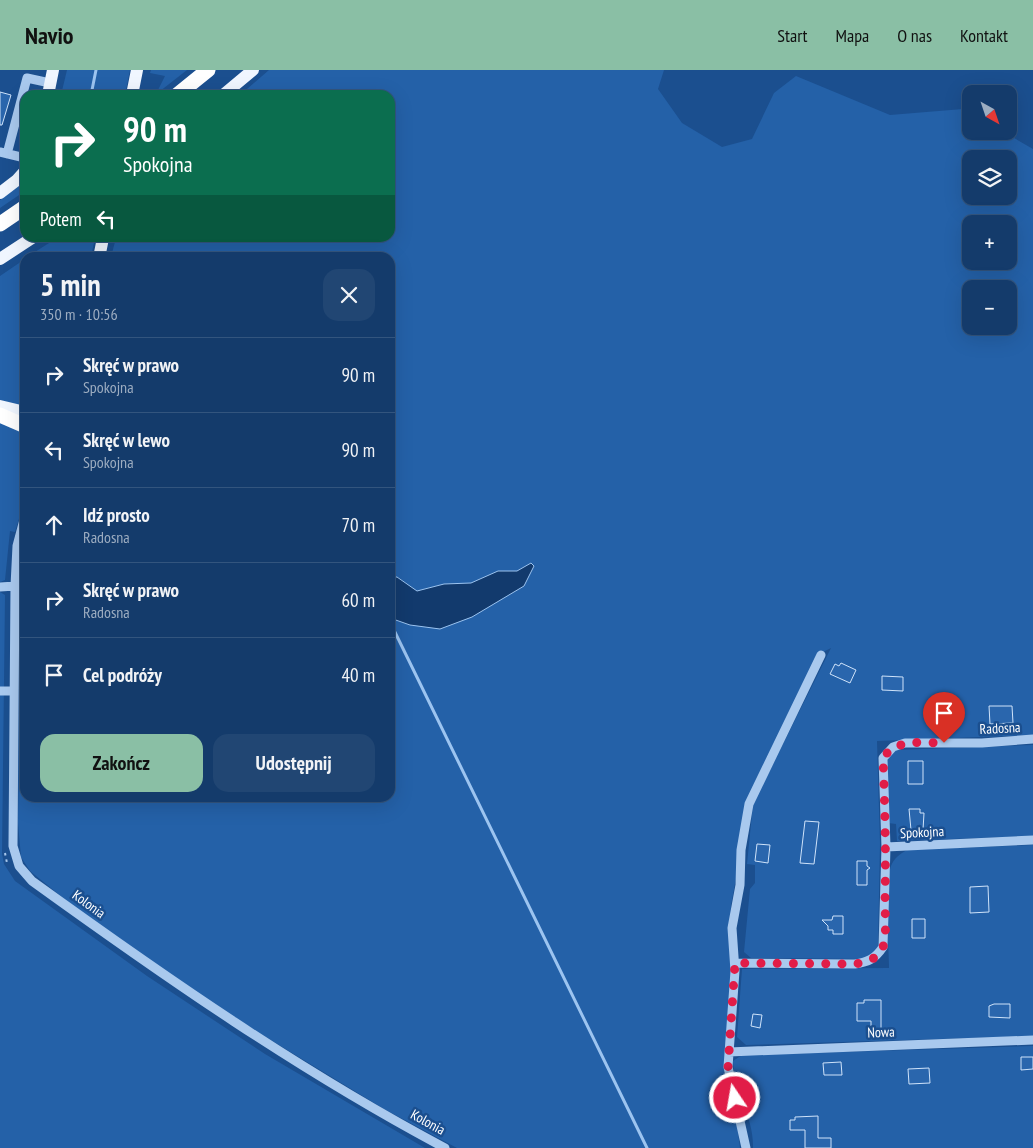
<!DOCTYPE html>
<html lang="pl">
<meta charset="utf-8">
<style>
:root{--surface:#143b6b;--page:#214673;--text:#f1f3f6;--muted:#9dadc1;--line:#33557e;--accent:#8abfa5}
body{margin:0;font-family:"PT Sans Narrow",sans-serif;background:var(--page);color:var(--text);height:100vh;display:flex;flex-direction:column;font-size:19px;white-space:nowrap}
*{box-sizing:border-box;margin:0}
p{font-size:16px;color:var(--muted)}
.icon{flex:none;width:28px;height:28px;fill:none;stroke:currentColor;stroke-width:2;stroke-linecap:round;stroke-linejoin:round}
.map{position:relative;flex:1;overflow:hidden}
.drawer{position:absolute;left:20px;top:182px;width:375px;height:550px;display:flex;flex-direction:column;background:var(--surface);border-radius:15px;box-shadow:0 5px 20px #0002,0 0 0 1px var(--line)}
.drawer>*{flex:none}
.banner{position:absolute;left:20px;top:20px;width:375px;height:152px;border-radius:15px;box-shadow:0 5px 20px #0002,0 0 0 1px var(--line);background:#0b6e4f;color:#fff;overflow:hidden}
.needle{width:32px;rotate:140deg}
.tools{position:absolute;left:962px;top:15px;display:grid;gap:10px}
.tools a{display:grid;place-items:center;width:55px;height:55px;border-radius:10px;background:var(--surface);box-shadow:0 5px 20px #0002,0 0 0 1px var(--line);font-size:25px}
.pin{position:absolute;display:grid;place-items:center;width:42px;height:42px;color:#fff;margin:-51px -21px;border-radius:50% 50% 50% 0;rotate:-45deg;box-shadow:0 0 5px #0007}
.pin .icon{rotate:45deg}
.me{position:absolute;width:55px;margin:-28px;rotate:348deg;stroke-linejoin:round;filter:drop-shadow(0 0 4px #0008)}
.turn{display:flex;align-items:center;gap:18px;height:105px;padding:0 20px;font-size:22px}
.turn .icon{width:65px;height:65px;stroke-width:2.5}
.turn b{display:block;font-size:35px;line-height:42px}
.then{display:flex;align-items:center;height:48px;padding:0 20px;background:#0003;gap:10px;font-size:19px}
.round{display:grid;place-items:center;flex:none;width:52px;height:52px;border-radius:15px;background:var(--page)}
.overview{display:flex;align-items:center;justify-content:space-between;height:85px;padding:0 20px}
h1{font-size:30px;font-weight:700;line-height:38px}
.action{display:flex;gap:10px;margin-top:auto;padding:10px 20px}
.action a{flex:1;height:58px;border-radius:15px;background:var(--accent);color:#111;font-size:20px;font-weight:700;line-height:58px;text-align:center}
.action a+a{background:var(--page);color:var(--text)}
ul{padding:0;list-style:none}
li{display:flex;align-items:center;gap:15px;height:75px;padding:0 20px;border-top:1px solid var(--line)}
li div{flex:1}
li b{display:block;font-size:19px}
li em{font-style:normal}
header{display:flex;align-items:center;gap:30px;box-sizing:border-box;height:70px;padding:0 25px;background:var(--accent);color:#111}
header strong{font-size:24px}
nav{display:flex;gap:28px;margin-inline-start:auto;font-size:18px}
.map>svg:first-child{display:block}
.green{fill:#2461a8;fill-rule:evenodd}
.water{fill:#123a6d;stroke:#9cc4f0}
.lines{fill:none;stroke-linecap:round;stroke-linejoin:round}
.stream{stroke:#9cc4f0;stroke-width:3}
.building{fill:#2a66ad;stroke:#cfe3fa}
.path{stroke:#a9c9ee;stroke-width:2;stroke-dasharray:2.5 4;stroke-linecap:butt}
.minor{stroke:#a9c9ee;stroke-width:9}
.major{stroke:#f0f6ff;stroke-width:12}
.highway{stroke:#fff;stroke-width:15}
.route{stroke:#e11d48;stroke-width:9;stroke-dasharray:0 16.2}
.labels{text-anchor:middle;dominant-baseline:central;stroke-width:5;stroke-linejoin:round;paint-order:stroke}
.street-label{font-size:14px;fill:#fff;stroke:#1b4f8f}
</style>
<header>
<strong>Navio</strong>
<nav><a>Start</a><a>Mapa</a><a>O nas</a><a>Kontakt</a></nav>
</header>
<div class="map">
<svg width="1033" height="1078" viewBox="0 0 1033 1078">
<rect width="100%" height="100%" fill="#1b4f8f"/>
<path class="green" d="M67,0H130L125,25L111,21L109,25H61Z
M151,0H187L155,25H146L158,20L165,6L150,3Z
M269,0H664L658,19L682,53L722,77L752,69L774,23L796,6L890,45L963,39L971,44V61H1002L1033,79V665L877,671L880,773L878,878L867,889L751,888L744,882L750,819L755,813V795L747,794L753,734L831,578L819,584L753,719L731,835L730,855L733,905L726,969L740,1078H457L384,1039L246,955L177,909L68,832L30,801L21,787L18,753L20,493L23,469H25V728H390V548L410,555L472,547L524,516L534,496L531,493L517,501H498L471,513L444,514L417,521L398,507H390V188L111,187L116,168H390V25H240ZM971,89H1009V126H971ZM971,154H1009V191H971ZM971,219H1009V256H971Z
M25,111V121L0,138V130Z
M57,168H95L91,187H27Z
M25,189V337L0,330V206Z
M0,350L25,360V429L15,462L10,461L5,510L0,512Z
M0,522L5,525L2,784L4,794L15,811L147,906L265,984L425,1078H0Z
M1033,675V766L897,771L896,754L888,753V688L896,680Z
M1033,775V966L746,975L737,967L742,899L889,898C889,872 883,819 891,796C894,788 900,784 907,780Z
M1033,976V1078H753C754,1047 734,1021 733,991L742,985Z"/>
<path class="water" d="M531,493L534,496L524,516L472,547L440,559L410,555L390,548V507H397L417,521L444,514L471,513L498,501H517Z"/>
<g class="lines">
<path class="stream" d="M91,25L96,0
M390,552L647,1078"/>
</g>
<path class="building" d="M0,22L11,25L2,55H0Z
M841,593L856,600L850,613L830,604L835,594L839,596Z
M882,606L903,607V621L882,620Z
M989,636H1012L1013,653L990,654Z
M908,691H923V714H908Z
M909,739H920V743H924L923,760H911Z
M805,751L819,752L814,794L800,793Z
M757,774L770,775L768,793L755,791Z
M857,791H867V796L870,798L867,800V815H857Z
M988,816L989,842L970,843V817Z
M833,846H843V864H833V860H828V856L822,850H832Z
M912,849H925V868H912Z
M864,930H881V959H871V951H857V933H864Z
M994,934H1010V948L989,947V936Z
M753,944L762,945L760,958L751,956Z
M1021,987H1033V999L1021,1000Z
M841,992L842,1005H824L823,993Z
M929,998L930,1013L909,1014L908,999Z
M818,1046V1068H831V1078H805V1060H790V1050H795V1047Z"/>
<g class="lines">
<path class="path" d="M5,783L7,793"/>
<path class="minor" d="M0,82L25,88
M7,84L27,8L50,13
M25,446L17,476L15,516L13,776L19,796L32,811C165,907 300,1001 445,1078
M0,517L15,516
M0,621H14
M886,777L883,688L893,677L905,673H982L1033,669
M735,893L855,894C868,892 875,889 883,877L886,777L1033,770
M729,982L1033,970
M746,1078L728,997L735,901L732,858L740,815L741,780L749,734L821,585"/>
<path class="major" d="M48,25L53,0
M132,25L137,0
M223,25L253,0
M0,123L17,110L25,101
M99,188L103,168
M0,189L32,168
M0,336L25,342"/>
<path class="highway" d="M177,25L208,0
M0,154L25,137
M0,345L25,356"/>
</g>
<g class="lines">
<path class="route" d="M735,1028L728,997L735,893L855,894C866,892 879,889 883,877C887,864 885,845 885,831C886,783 885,736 883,688C897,668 922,673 944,673"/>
</g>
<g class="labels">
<g class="street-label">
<text transform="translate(1000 658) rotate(-3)">Radosna</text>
<text transform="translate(922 762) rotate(-3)">Spokojna</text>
<text transform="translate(89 834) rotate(36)">Kolonia</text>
<text transform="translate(881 962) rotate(-2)">Nowa</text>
<text transform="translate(428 1052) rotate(29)">Kolonia</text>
</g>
</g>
</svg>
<div class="tools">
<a><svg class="needle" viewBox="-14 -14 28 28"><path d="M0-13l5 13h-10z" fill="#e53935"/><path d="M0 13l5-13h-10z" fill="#9dadc1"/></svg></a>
<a><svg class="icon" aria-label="layers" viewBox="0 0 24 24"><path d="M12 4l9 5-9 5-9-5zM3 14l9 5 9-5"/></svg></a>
<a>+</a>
<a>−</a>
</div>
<div class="pin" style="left:944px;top:673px;background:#d93025"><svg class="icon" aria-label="arrive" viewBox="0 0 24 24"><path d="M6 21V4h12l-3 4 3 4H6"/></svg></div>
<svg class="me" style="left:735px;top:1028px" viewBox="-20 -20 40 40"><circle r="17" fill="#e11d48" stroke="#fff" stroke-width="3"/><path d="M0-11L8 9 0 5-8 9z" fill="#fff"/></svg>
<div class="banner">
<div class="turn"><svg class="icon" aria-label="right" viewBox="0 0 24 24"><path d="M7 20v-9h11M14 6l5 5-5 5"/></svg><div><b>90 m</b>Spokojna</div></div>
<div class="then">Potem<svg class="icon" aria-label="left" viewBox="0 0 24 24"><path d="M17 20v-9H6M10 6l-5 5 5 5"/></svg></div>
</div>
<section class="drawer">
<div class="overview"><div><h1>5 min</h1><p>350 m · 10:56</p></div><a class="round"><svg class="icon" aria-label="close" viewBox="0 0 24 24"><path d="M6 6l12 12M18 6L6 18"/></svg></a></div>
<ul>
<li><svg class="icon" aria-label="right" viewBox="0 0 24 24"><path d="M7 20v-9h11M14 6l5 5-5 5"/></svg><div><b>Skręć w prawo</b><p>Spokojna</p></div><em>90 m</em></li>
<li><svg class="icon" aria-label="left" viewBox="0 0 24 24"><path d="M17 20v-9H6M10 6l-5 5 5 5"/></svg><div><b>Skręć w lewo</b><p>Spokojna</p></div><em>90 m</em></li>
<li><svg class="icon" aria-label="ahead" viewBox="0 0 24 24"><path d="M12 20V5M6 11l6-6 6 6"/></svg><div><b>Idź prosto</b><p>Radosna</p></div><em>70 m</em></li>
<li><svg class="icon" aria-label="right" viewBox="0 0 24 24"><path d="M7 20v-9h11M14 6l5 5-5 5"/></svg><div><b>Skręć w prawo</b><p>Radosna</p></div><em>60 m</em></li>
<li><svg class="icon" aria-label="arrive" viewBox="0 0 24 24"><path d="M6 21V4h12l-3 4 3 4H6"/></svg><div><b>Cel podróży</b></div><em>40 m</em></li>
</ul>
<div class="action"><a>Zakończ</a><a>Udostępnij</a></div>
</section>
</div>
